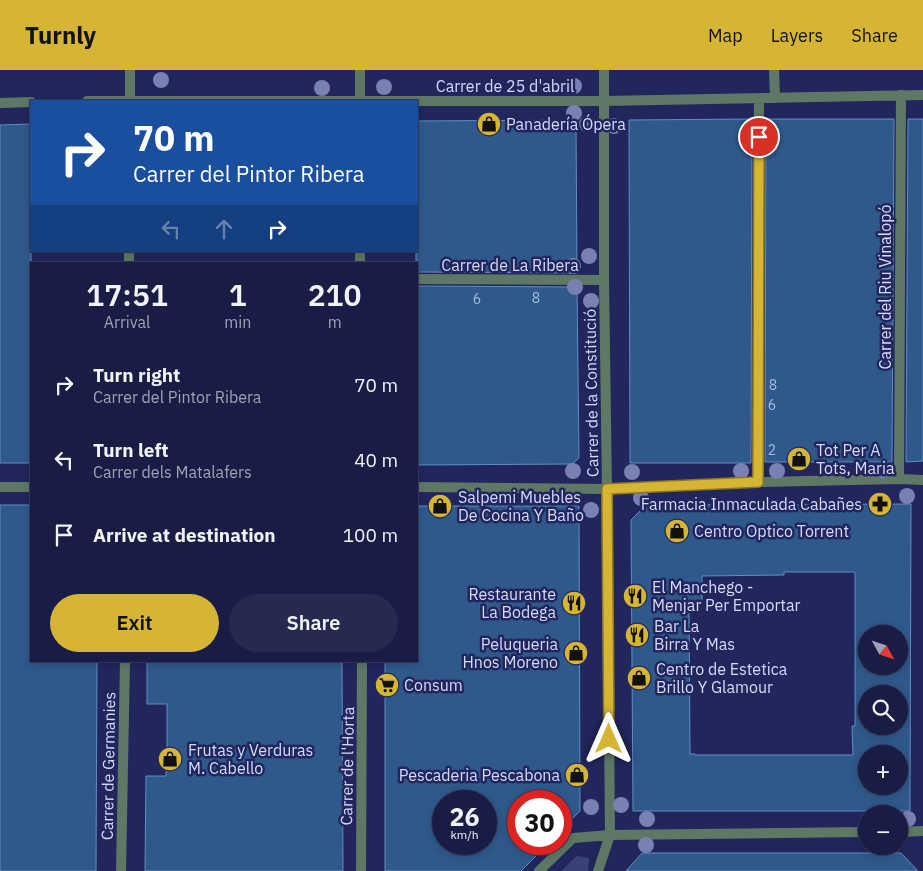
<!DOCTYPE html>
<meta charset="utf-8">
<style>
:root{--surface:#191d46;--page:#262a51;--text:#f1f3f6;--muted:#9fa2b3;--line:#373b5f;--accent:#d6b534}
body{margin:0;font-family:"IBM Plex Sans",sans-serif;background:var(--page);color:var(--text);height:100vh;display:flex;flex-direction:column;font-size:19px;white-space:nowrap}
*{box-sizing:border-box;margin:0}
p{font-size:16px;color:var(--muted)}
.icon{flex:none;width:28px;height:28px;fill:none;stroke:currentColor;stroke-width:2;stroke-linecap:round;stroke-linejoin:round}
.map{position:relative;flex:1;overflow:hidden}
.drawer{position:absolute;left:30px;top:192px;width:388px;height:400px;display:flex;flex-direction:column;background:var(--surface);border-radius:0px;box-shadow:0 2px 8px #0003,0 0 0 1px var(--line)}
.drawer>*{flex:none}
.top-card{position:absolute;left:30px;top:30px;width:388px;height:152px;border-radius:0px;box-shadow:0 2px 8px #0003,0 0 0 1px var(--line);background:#1a4fa0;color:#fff;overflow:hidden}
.needle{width:32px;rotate:130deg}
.buttons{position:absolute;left:858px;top:555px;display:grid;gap:10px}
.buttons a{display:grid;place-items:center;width:50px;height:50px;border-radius:50%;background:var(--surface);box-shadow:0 2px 8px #0003,0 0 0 1px var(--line);font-size:25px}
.speed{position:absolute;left:432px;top:720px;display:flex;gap:10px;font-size:25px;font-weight:700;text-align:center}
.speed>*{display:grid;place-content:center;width:65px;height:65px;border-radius:50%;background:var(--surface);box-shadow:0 2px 8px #0003,0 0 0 1px var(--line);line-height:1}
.speed small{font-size:12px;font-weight:400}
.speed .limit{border:8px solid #d22;background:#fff;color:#111}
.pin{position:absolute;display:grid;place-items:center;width:42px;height:42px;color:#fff;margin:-21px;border:2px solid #fff;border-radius:50%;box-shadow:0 1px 5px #0007}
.me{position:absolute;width:55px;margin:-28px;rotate:0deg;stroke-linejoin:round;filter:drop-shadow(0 0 4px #0008)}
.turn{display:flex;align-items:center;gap:18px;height:105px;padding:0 20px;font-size:22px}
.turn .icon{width:65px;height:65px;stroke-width:2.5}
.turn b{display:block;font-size:35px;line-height:42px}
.lanes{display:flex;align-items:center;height:48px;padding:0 20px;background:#0003;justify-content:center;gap:25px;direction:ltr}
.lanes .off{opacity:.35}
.eta{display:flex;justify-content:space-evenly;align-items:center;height:85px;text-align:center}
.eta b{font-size:30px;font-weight:600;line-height:35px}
.cta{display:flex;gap:10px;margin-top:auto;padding:10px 20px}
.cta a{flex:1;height:58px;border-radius:30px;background:var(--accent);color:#111;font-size:20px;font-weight:600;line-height:58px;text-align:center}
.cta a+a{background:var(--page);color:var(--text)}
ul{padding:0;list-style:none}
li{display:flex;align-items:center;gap:15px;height:75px;padding:0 20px}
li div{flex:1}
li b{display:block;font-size:19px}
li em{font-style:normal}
header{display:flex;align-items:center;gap:30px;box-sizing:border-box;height:70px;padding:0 25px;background:var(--accent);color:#111}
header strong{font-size:24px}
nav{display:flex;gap:28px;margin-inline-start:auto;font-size:18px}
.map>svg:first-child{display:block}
.green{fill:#394277}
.building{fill:#2f598b;stroke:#618dc3;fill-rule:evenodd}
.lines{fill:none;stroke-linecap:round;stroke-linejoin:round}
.street{stroke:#5e7865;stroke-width:10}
.tree{fill:#7881b2}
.route-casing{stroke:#8b7622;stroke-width:12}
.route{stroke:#d6b534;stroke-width:9}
.labels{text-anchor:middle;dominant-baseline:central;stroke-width:5;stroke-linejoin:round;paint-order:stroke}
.number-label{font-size:14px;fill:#a9bae0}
.street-label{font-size:16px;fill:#d2dbfc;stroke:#21275d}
.poi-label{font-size:16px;fill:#d2dbfc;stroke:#21275d;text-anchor:start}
</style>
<header>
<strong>Turnly</strong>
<nav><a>Map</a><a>Layers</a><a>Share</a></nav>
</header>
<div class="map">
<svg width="923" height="801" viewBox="0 0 923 801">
<rect width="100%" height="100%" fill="#21275d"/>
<path class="green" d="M577,786L589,788L588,801H561Z"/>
<path class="building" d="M752,49L751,393H630L629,50Z
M766,49H894L892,392H765Z
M908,49H923V391L906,392Z
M576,50L577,203L416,202V51Z
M31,54V393H0V55Z
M416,216L577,217L579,388L572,394L416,395Z
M911,434L910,741H633L631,450L646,435ZM784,502H855V656H852L853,685H695V684H690L689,535L702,534V506L784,505ZM866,564H899V596H866ZM866,624H899V656H866ZM866,684H899V716H866Z
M0,435H31V591H97L96,801H0Z
M416,436H579L580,741L561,760V731H519V774H548L521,801H385V591H416ZM444,731H486V774H444Z
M147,591H342L343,801H145L146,706H166L167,682V634H147Z
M642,783H901L918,801H626Z"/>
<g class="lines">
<path class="street" d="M130,0V31
M360,0V31
M774,0L775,28
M87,31H604L923,25
M0,33L31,32
M360,181V194
M129,194V181
M416,209L604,210
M899,409L901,25
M758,412L759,29
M0,417H31
M416,417L607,419L758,412L899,409L923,410
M899,762L923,761
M121,801L125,591
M361,801L362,591
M539,801L573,768L610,765L866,762
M598,801L610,765L607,419L604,210V0"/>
</g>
<g class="tree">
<circle cx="161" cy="10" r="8"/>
<circle cx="574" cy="16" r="8"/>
<circle cx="384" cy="17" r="8"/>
<circle cx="322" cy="18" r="8"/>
<circle cx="574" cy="43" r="8"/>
<circle cx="587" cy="54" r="8"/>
<circle cx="614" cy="56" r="8"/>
<circle cx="589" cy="186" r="8"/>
<circle cx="573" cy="196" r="8"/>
<circle cx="575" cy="217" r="8"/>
<circle cx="591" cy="231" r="8"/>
<circle cx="882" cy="400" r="8"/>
<circle cx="573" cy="401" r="8"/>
<circle cx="741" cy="401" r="8"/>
<circle cx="777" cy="401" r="8"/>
<circle cx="632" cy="402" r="8"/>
<circle cx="907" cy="426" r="8"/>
<circle cx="641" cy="428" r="8"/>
<circle cx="591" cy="440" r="8"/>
<circle cx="621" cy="735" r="8"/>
<circle cx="591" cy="737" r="8"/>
<circle cx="647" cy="749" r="8"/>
<circle cx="908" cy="749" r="8"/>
<circle cx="646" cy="775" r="8"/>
</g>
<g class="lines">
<g class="route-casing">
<path id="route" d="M609,669L607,419L758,412L759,67"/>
</g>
<use href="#route" class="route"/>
</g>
<defs>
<g id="shop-disc" transform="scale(1.25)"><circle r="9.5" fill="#d6b534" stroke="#21275d"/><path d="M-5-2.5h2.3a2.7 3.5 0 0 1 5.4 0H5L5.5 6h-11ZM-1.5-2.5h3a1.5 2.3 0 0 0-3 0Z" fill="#111"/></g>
<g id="pharmacy-disc" transform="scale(1.25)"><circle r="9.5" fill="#d6b534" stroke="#21275d"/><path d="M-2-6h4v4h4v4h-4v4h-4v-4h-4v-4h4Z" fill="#111"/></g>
<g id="restaurant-disc" transform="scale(1.25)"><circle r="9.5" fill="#d6b534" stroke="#21275d"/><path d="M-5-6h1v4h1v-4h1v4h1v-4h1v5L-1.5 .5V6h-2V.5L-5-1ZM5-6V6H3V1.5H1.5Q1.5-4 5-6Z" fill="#111"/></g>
<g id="supermarket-disc" transform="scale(1.25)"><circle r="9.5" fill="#d6b534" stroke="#21275d"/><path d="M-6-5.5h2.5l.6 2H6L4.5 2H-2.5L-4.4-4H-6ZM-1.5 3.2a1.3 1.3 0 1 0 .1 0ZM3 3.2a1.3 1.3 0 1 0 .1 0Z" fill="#111"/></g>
</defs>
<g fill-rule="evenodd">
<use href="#shop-disc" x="489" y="54"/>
<use href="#shop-disc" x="799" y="389"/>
<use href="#pharmacy-disc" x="880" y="434"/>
<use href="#shop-disc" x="440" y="436"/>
<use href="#shop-disc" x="677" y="461"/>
<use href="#restaurant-disc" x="635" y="526"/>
<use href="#restaurant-disc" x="574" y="533"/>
<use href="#restaurant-disc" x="637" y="565"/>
<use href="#shop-disc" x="576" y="583"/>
<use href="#shop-disc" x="639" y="608"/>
<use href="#supermarket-disc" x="387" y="615"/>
<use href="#shop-disc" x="170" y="689"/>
<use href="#shop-disc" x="577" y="705"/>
</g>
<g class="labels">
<g class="number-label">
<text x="536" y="228">8</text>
<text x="477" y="229">6</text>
<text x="773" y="315">8</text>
<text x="772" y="335">6</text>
<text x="772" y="380">2</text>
</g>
<g class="street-label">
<text x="505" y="16">Carrer de 25 d'abril</text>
<text x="510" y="195">Carrer de La Ribera</text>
<text transform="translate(885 217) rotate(-90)">Carrer del Riu Vinalopó</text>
<text transform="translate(591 323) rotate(-91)">Carrer de la Constitució</text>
<text transform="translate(108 696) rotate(-89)">Carrer de Germanies</text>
<text transform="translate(347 696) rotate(-89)">Carrer de l'Horta</text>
</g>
<g class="poi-label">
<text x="506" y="54">Panadería Ópera</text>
<text x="816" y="380">Tot Per A<tspan x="816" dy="18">Tots, Maria</tspan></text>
<text x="458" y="427">Salpemi Muebles<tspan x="458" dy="18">De Cocina Y Baño</tspan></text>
<text x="862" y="434" text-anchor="end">Farmacia Inmaculada Cabañes</text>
<text x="694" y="461">Centro Optico Torrent</text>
<text x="652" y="517">El Manchego -<tspan x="652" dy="18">Menjar Per Emportar</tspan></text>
<text x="556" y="524" text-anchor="end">Restaurante<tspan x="556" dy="18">La Bodega</tspan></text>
<text x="654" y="556">Bar La<tspan x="654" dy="18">Birra Y Mas</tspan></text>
<text x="558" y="574" text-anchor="end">Peluqueria<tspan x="558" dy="18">Hnos Moreno</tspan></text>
<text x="656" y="599">Centro de Estetica<tspan x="656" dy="18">Brillo Y Glamour</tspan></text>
<text x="404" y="615">Consum</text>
<text x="188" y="680">Frutas y Verduras<tspan x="188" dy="18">M. Cabello</tspan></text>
<text x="560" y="705" text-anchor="end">Pescaderia Pescabona</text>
</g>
</g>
</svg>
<div class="buttons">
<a><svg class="needle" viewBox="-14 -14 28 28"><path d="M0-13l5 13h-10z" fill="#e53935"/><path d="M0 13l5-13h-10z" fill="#9fa2b3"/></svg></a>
<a><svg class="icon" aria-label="search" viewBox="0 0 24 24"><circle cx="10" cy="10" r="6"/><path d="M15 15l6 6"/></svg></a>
<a>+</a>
<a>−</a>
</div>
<div class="speed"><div>26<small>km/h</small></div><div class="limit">30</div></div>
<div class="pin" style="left:759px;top:67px;background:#d93025"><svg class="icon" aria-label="arrive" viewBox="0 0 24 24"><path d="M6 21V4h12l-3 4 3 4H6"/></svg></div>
<svg class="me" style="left:609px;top:669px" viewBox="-20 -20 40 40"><path d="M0-17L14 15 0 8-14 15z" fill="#d6b534" stroke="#fff" stroke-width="4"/></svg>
<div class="top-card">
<div class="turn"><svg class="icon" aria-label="right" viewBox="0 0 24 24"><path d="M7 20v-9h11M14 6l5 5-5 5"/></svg><div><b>70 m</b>Carrer del Pintor Ribera</div></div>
<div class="lanes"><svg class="icon off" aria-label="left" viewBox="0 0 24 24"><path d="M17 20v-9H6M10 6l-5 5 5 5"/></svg><svg class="icon off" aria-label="ahead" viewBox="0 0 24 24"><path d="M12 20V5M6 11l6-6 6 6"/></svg><svg class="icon" aria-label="right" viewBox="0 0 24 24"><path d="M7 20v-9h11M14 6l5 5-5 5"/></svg></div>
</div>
<section class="drawer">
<div class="eta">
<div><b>17:51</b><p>Arrival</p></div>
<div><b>1</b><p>min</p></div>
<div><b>210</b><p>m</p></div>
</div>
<ul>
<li><svg class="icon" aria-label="right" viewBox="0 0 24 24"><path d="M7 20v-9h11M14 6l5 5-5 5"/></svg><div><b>Turn right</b><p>Carrer del Pintor Ribera</p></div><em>70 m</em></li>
<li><svg class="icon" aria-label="left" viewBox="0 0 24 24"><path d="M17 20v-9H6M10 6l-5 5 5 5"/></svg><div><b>Turn left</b><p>Carrer dels Matalafers</p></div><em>40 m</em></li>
<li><svg class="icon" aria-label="arrive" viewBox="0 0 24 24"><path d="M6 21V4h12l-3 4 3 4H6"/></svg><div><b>Arrive at destination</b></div><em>100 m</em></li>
</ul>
<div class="cta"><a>Exit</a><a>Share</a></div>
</section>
</div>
